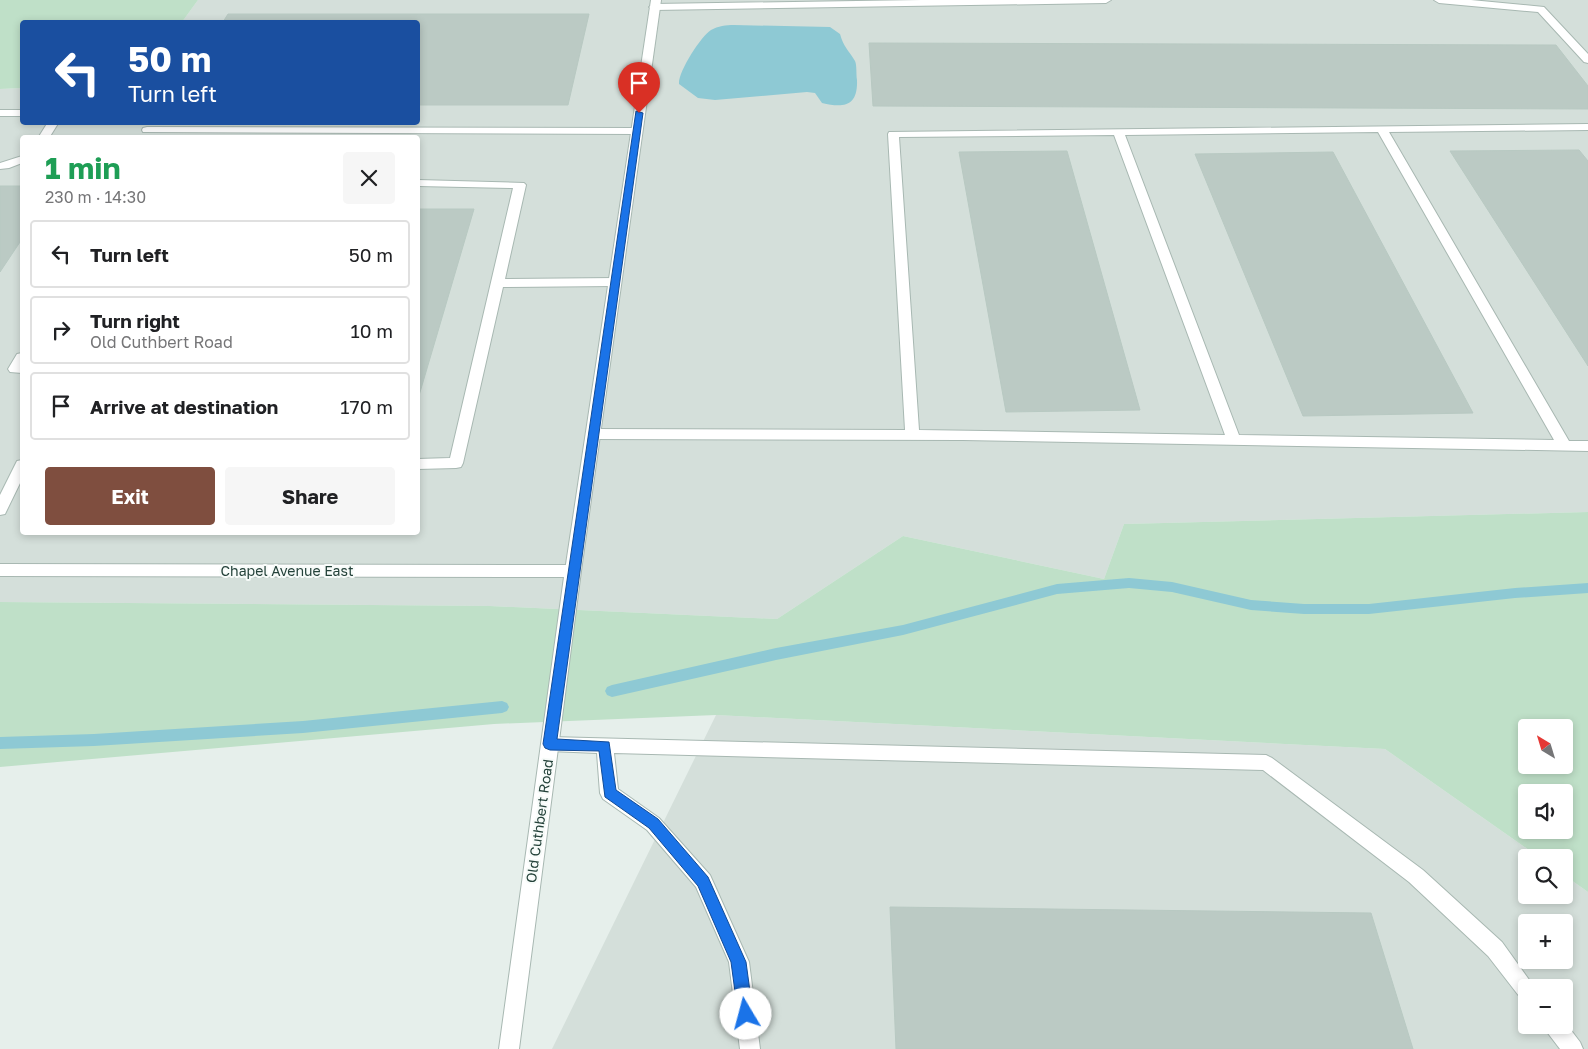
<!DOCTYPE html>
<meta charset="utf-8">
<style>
:root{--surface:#fff;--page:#f6f6f6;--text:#202124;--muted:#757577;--line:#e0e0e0;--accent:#7f4e3f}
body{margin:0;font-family:"Golos Text",sans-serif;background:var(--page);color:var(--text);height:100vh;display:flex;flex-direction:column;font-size:19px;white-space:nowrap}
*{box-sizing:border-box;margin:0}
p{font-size:16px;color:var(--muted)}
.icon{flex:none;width:28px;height:28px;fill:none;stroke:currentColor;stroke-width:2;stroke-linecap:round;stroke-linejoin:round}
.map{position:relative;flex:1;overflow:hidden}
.side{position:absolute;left:20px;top:135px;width:400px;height:400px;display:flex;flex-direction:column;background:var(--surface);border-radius:5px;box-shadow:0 2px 8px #0003}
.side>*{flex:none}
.guide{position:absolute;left:20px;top:20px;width:400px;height:105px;border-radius:5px;box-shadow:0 2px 8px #0003;background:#1a4fa0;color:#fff;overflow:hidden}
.needle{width:32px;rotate:322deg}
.buttons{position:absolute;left:1518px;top:719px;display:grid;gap:10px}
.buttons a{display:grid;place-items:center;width:55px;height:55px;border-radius:5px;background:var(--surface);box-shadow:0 2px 8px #0003;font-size:25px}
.pin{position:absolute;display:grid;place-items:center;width:42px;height:42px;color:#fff;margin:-51px -21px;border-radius:50% 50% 50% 0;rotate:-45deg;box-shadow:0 0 5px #0007}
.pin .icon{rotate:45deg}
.me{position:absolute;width:55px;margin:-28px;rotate:352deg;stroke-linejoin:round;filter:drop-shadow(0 0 4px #0008)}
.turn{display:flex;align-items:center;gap:18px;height:105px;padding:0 25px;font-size:22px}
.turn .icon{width:65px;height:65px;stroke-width:2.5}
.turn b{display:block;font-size:35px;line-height:42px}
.round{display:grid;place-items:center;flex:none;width:52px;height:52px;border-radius:5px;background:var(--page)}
.head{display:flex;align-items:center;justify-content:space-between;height:85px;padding:0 25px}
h1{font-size:30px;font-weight:700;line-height:38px;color:#1e9e55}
.action{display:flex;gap:10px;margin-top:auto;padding:10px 25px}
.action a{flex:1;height:58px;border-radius:5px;background:var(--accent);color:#fff;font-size:20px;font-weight:700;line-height:58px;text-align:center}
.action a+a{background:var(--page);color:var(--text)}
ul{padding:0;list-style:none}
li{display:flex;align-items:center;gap:15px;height:68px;margin:0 10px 8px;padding:0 15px;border:2px solid var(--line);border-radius:5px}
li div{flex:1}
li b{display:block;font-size:19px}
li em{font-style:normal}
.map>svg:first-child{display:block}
.built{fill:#d4dfda;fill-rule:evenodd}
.green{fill:#bfe0c8;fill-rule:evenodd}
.water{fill:#8ec9d4}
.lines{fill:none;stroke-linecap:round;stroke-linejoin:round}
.stream{fill:#8ec9d4;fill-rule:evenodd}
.building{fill:#bbcac4;stroke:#b8c9c2}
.service-casing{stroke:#a8b8b2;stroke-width:2}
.minor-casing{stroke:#a8b8b2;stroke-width:2}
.tertiary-casing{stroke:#a8b8b2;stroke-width:2}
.service{fill:#fff;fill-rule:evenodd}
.minor{fill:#fff;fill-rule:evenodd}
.tertiary{fill:#fff;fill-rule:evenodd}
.route{fill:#1a73e8;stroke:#114b97}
.labels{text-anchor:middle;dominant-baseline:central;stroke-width:4;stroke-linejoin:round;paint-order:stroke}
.street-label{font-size:14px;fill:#24423a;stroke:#f7fbf9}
</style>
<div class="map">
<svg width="1588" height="1049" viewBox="0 0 1588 1049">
<rect width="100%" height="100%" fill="#e6efeb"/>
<path class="built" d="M198,0H1588V512L1124,524L1104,579L903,536L777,619L490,606L0,602V89L22,88V122H418V22H182ZM22,138H418V532H22Z
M716,715L1385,749L1539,857L1526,858V895H1564V875L1588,892V1049H552ZM1526,922H1564V960H1526ZM1526,988H1564V1025H1526Z"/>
<path class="green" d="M0,0H198L182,22H22V88L0,89Z
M1588,512V892L1564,875V858L1539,857L1385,749L716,715L494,724L0,767V602L490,606L777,619L903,536L1104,579L1124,524ZM1526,728H1564V765H1526ZM1526,792H1564V830H1526Z"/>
<path class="water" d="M734,25L830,27L840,34C844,48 848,49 855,61C857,65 856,74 857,80C858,107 843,108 822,103L815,93L807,92L715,100L698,98L679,84C678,72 701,36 711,30C718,26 726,25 734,25Z"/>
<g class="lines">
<path class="stream" d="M1129,578L1172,582L1251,600L1304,604H1369L1515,588L1588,583V593L1515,598L1369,614H1304L1251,610L1172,592L1129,588L1057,594L903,635L776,660L612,697L607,695L605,691L607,687L612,685L776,648L903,625L1057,584Z
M502,701L507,703L509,707L507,711L502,713L303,733L94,746L0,749V737L94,734L303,721Z"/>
</g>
<path class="building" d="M228,14H589L568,105H418V22H223Z
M869,43L1556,45L1588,86V109L873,106Z
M1579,150L1588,161V366L1450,151Z
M1067,151L1140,410L1006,412L959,152Z
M1333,152L1473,413L1303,416L1195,154Z
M0,186H22V239L0,272Z
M418,209H474L418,399Z
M890,907L1371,913L1413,1049H896Z"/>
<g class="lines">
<g class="service-casing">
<path id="service" d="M921,0H1111L1106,3L654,10L649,7L654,4Z
M1434,0H1471L1544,7L1588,54V63L1584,62L1538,12L1439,3Z
M0,110H22V116H0Z
M48,122H59L49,138H38Z
M1588,124V130L1389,132L1569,441H1588V451L963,440L593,439L588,437L586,434L588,431L593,429L905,430L888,134L889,132ZM1378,132L1554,440L1239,435L1125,135ZM1114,135L1225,435L919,430L899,137Z
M147,127L637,128L642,131L637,134L143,132L142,130L143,128Z
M22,156V163L9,168L0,169V163Z
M418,180L524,183L526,185L505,279L615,278L621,282L615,286L503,287L463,463L461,467L456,468L418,469V459L450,458L513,188L418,186Z
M22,353V373L10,372L8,369L17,354Z
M22,460V479L5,514L0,515V495L17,461Z
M550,737L1266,755L1272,758L1423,870L1502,942L1535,988H1526V999L1519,996L1488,956L1409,882L1263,770L614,753L618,789L659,818L710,875L749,962L760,1049H740L729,962L696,887L647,830L603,799L600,793L597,753L550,751L544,749L541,744L544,739Z
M1564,1021L1580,1042L1583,1049H1560L1547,1032L1544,1025H1564Z"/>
</g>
<g class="minor-casing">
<path id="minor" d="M651,0H661L581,571L578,575L573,577L568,575L565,571Z"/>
</g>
<g class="tertiary-casing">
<path id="tertiary" d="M0,564L573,565L578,567L581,571L519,1049H499L564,577L0,576Z"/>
</g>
<use href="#service" class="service"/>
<use href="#minor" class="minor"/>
<use href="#tertiary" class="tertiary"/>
</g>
<path class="route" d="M636,111L643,113L557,739L609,742L616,790L658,819L708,877L746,962L753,1014L751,1020L746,1022L740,1020L738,1014L731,962L698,886L649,828L605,797L599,751L550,750L545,748L543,744Z"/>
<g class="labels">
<g class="street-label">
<text x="287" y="570">Chapel Avenue East</text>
<text transform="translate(539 821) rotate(-82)">Old Cuthbert Road</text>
</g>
</g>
</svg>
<div class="buttons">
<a><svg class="needle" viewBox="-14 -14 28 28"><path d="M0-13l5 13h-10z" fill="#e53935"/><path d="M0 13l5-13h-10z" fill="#757577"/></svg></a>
<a><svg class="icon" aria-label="sound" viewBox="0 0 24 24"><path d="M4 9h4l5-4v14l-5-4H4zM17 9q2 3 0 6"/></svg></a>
<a><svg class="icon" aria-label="search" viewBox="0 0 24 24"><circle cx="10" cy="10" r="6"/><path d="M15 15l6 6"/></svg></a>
<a>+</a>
<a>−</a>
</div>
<div class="pin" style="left:639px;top:113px;background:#d93025"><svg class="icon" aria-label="arrive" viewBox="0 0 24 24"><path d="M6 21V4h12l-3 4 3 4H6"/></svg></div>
<svg class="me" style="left:746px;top:1014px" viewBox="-20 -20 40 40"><circle r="19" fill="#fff"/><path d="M0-13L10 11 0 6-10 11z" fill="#1a73e8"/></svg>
<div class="guide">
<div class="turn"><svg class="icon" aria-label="left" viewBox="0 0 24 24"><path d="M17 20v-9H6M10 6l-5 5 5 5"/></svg><div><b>50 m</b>Turn left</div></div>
</div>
<section class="side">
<div class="head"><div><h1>1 min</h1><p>230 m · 14:30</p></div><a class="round"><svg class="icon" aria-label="close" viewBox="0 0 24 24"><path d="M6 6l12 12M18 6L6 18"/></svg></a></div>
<ul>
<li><svg class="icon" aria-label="left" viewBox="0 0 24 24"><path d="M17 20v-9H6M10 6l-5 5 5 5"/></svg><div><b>Turn left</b></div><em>50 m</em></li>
<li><svg class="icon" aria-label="right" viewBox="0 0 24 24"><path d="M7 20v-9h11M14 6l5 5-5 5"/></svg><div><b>Turn right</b><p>Old Cuthbert Road</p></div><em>10 m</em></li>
<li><svg class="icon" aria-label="arrive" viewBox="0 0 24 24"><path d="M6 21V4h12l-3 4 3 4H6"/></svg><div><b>Arrive at destination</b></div><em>170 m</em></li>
</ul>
<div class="action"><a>Exit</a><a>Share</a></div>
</section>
</div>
